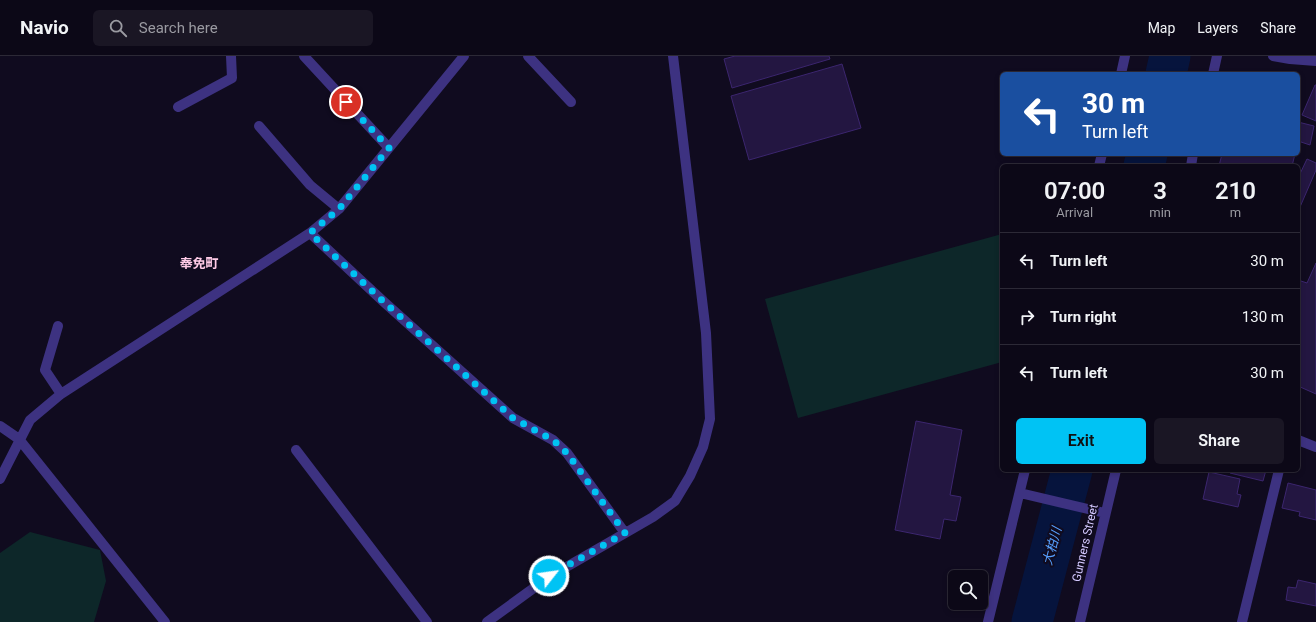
<!DOCTYPE html>
<meta charset="utf-8">
<style>
:root{--surface:#0c0817;--page:#1a1624;--text:#f1f3f6;--muted:#9a9aa1;--line:#2c2936;--accent:#00c3f4}
body{margin:0;font-family:Roboto,"Noto Sans JP",sans-serif;background:var(--page);color:var(--text);height:100vh;display:flex;flex-direction:column;font-size:15px;white-space:nowrap}
*{box-sizing:border-box;margin:0}
p{font-size:13px;color:var(--muted)}
.icon{flex:none;width:22px;height:22px;fill:none;stroke:currentColor;stroke-width:2;stroke-linecap:round;stroke-linejoin:round}
.map{position:relative;flex:1;overflow:hidden}
.side{position:absolute;left:1000px;top:108px;width:300px;height:308px;display:flex;flex-direction:column;background:var(--surface);border-radius:6px;box-shadow:0 2px 6px #0003,0 0 0 1px var(--line)}
.side>*{flex:none}
.hud{position:absolute;left:1000px;top:16px;width:300px;height:84px;border-radius:6px;box-shadow:0 2px 6px #0003,0 0 0 1px var(--line);background:#1a4fa0;color:#fff;overflow:hidden}
.tools{position:absolute;left:948px;top:514px;display:grid;gap:8px}
.tools a{display:grid;place-items:center;width:40px;height:40px;border-radius:6px;background:var(--surface);box-shadow:0 2px 6px #0003,0 0 0 1px var(--line);font-size:20px}
.pin{position:absolute;display:grid;place-items:center;width:34px;height:34px;color:#fff;margin:-17px;border:2px solid #fff;border-radius:50%;box-shadow:0 1px 4px #0007}
.me{position:absolute;width:44px;margin:-22px;rotate:60deg;stroke-linejoin:round;filter:drop-shadow(0 0 3px #0008)}
.turn{display:flex;align-items:center;gap:14px;height:84px;padding:0 16px;font-size:18px}
.turn .icon{width:52px;height:52px;stroke-width:2.5}
.turn b{display:block;font-size:28px;line-height:34px}
.eta{display:flex;justify-content:space-evenly;align-items:center;height:68px;text-align:center}
.eta b{font-size:24px;font-weight:600;line-height:28px}
.primary-button{display:flex;gap:8px;margin-top:auto;padding:8px 16px}
.primary-button a{flex:1;height:46px;border-radius:6px;background:var(--accent);color:#111;font-size:16px;font-weight:600;line-height:46px;text-align:center}
.primary-button a+a{background:var(--page);color:var(--text)}
ul{padding:0;list-style:none}
li{display:flex;align-items:center;gap:12px;height:56px;padding:0 16px;border-top:1px solid var(--line)}
li div{flex:1}
li b{display:block;font-size:15px}
li em{font-style:normal}
header{display:flex;align-items:center;gap:24px;box-sizing:border-box;height:56px;padding:0 20px;background:var(--surface);border-bottom:1px solid var(--line)}
header strong{font-size:19px}
nav{display:flex;gap:22px;margin-inline-start:auto;font-size:14px}
.search{width:280px;height:36px;background:var(--page);display:flex;align-items:center;gap:10px;box-sizing:border-box;padding:0 14px;border-radius:6px;color:var(--muted);font-size:15px}
.map>svg:first-child{display:block}
.green{fill:#0d2729}
.lines{fill:none;stroke-linecap:round;stroke-linejoin:round}
.river{stroke:#06143d;stroke-width:41}
.building{fill:#231641;stroke:#3c266f}
.minor{stroke:#3d3281;stroke-width:10}
.route{stroke:#00c3f4;stroke-width:7;stroke-dasharray:0 12.6}
.labels{text-anchor:middle;dominant-baseline:central;stroke-width:4;stroke-linejoin:round;paint-order:stroke}
.street-label{font-size:12px;fill:#d4c9ff;stroke:#100b1f}
.neighbourhood-label{font-size:13px;font-weight:bold;fill:#ffcbe7;stroke:#100b1f}
.water-label{font-size:13px;font-style:italic;fill:#57a0ff;stroke:#100b1f}
</style>
<header>
<strong>Navio</strong>
<div class="search"><svg class="icon" aria-label="search" viewBox="0 0 24 24"><circle cx="10" cy="10" r="6"/><path d="M15 15l6 6"/></svg>Search here</div>
<nav><a>Map</a><a>Layers</a><a>Share</a></nav>
</header>
<div class="map">
<svg width="1316" height="566" viewBox="0 0 1316 566">
<rect width="100%" height="100%" fill="#100b1f"/>
<path class="green" d="M1002,178V306L798,362L765,243Z
M30,476L100,494L106,525L94,566H0V497Z"/>
<g class="lines">
<path class="river" d="M1166,18L1170,0
M1144,110L1147,98
M1032,566L1072,414"/>
</g>
<path class="building" d="M735,0H829L830,3L732,32L724,3Z
M842,8L861,72L749,104L731,40Z
M1315,29H1316V65L1302,59Z
M1298,66L1314,70L1310,89L1298,85Z
M1222,98H1295L1292,110H1219Z
M1307,103L1316,107V114L1300,151L1298,150V122Z
M1316,207V338L1298,330V224L1307,227Z
M916,365L962,374L950,439L961,441L956,465L944,463L940,483L895,474Z
M1231,414H1266L1263,425L1230,417Z
M1209,416L1240,423L1237,438L1241,439L1238,451L1203,443Z
M1288,427L1316,434V464L1299,460L1300,456L1282,452Z
M1298,524L1316,528V550L1286,544L1288,531L1296,532Z"/>
<g class="lines">
<path class="minor" d="M304,0L389,92
M528,0L571,46
M1273,0L1290,3L1316,5
M1121,18L1125,0
M1213,18L1217,0
M178,51L232,22L231,0
M259,70L310,129L339,153
M1099,110L1102,98
M1191,110L1193,98
M310,177L384,246L513,362L553,384L567,397L625,477
M58,270L45,314L61,338
M0,370L19,383L165,566
M1298,384L1316,391
M296,394L427,566
M0,423L30,364L61,338L310,177L339,153L464,0
M1020,437L1105,457
M487,566L549,521L653,461L675,445L690,420L703,391L710,363L706,277L673,0
M988,566L1025,414
M1080,566L1116,414
M1242,566L1279,414"/>
</g>
<g class="lines">
<path class="route" d="M346,46L389,92L339,153L310,177L384,246L513,362L553,384L567,397L625,477L549,520"/>
</g>
<g class="labels">
<g class="street-label">
<text transform="translate(1085 487) rotate(-77)">Gunners Street</text>
</g>
<g class="neighbourhood-label">
<text x="199" y="207">奉免町</text>
</g>
<g class="water-label">
<text transform="translate(1052 490) rotate(-75)">大柏川</text>
</g>
</g>
</svg>
<div class="tools">
<a><svg class="icon" aria-label="search" viewBox="0 0 24 24"><circle cx="10" cy="10" r="6"/><path d="M15 15l6 6"/></svg></a>
</div>
<div class="pin" style="left:346px;top:46px;background:#d93025"><svg class="icon" aria-label="arrive" viewBox="0 0 24 24"><path d="M6 21V4h12l-3 4 3 4H6"/></svg></div>
<svg class="me" style="left:549px;top:520px" viewBox="-20 -20 40 40"><circle r="17" fill="#00c3f4" stroke="#fff" stroke-width="3"/><path d="M0-11L8 9 0 5-8 9z" fill="#fff"/></svg>
<div class="hud">
<div class="turn"><svg class="icon" aria-label="left" viewBox="0 0 24 24"><path d="M17 20v-9H6M10 6l-5 5 5 5"/></svg><div><b>30 m</b>Turn left</div></div>
</div>
<section class="side">
<div class="eta">
<div><b>07:00</b><p>Arrival</p></div>
<div><b>3</b><p>min</p></div>
<div><b>210</b><p>m</p></div>
</div>
<ul>
<li><svg class="icon" aria-label="left" viewBox="0 0 24 24"><path d="M17 20v-9H6M10 6l-5 5 5 5"/></svg><div><b>Turn left</b></div><em>30 m</em></li>
<li><svg class="icon" aria-label="right" viewBox="0 0 24 24"><path d="M7 20v-9h11M14 6l5 5-5 5"/></svg><div><b>Turn right</b></div><em>130 m</em></li>
<li><svg class="icon" aria-label="left" viewBox="0 0 24 24"><path d="M17 20v-9H6M10 6l-5 5 5 5"/></svg><div><b>Turn left</b></div><em>30 m</em></li>
</ul>
<div class="primary-button"><a>Exit</a><a>Share</a></div>
</section>
</div>
